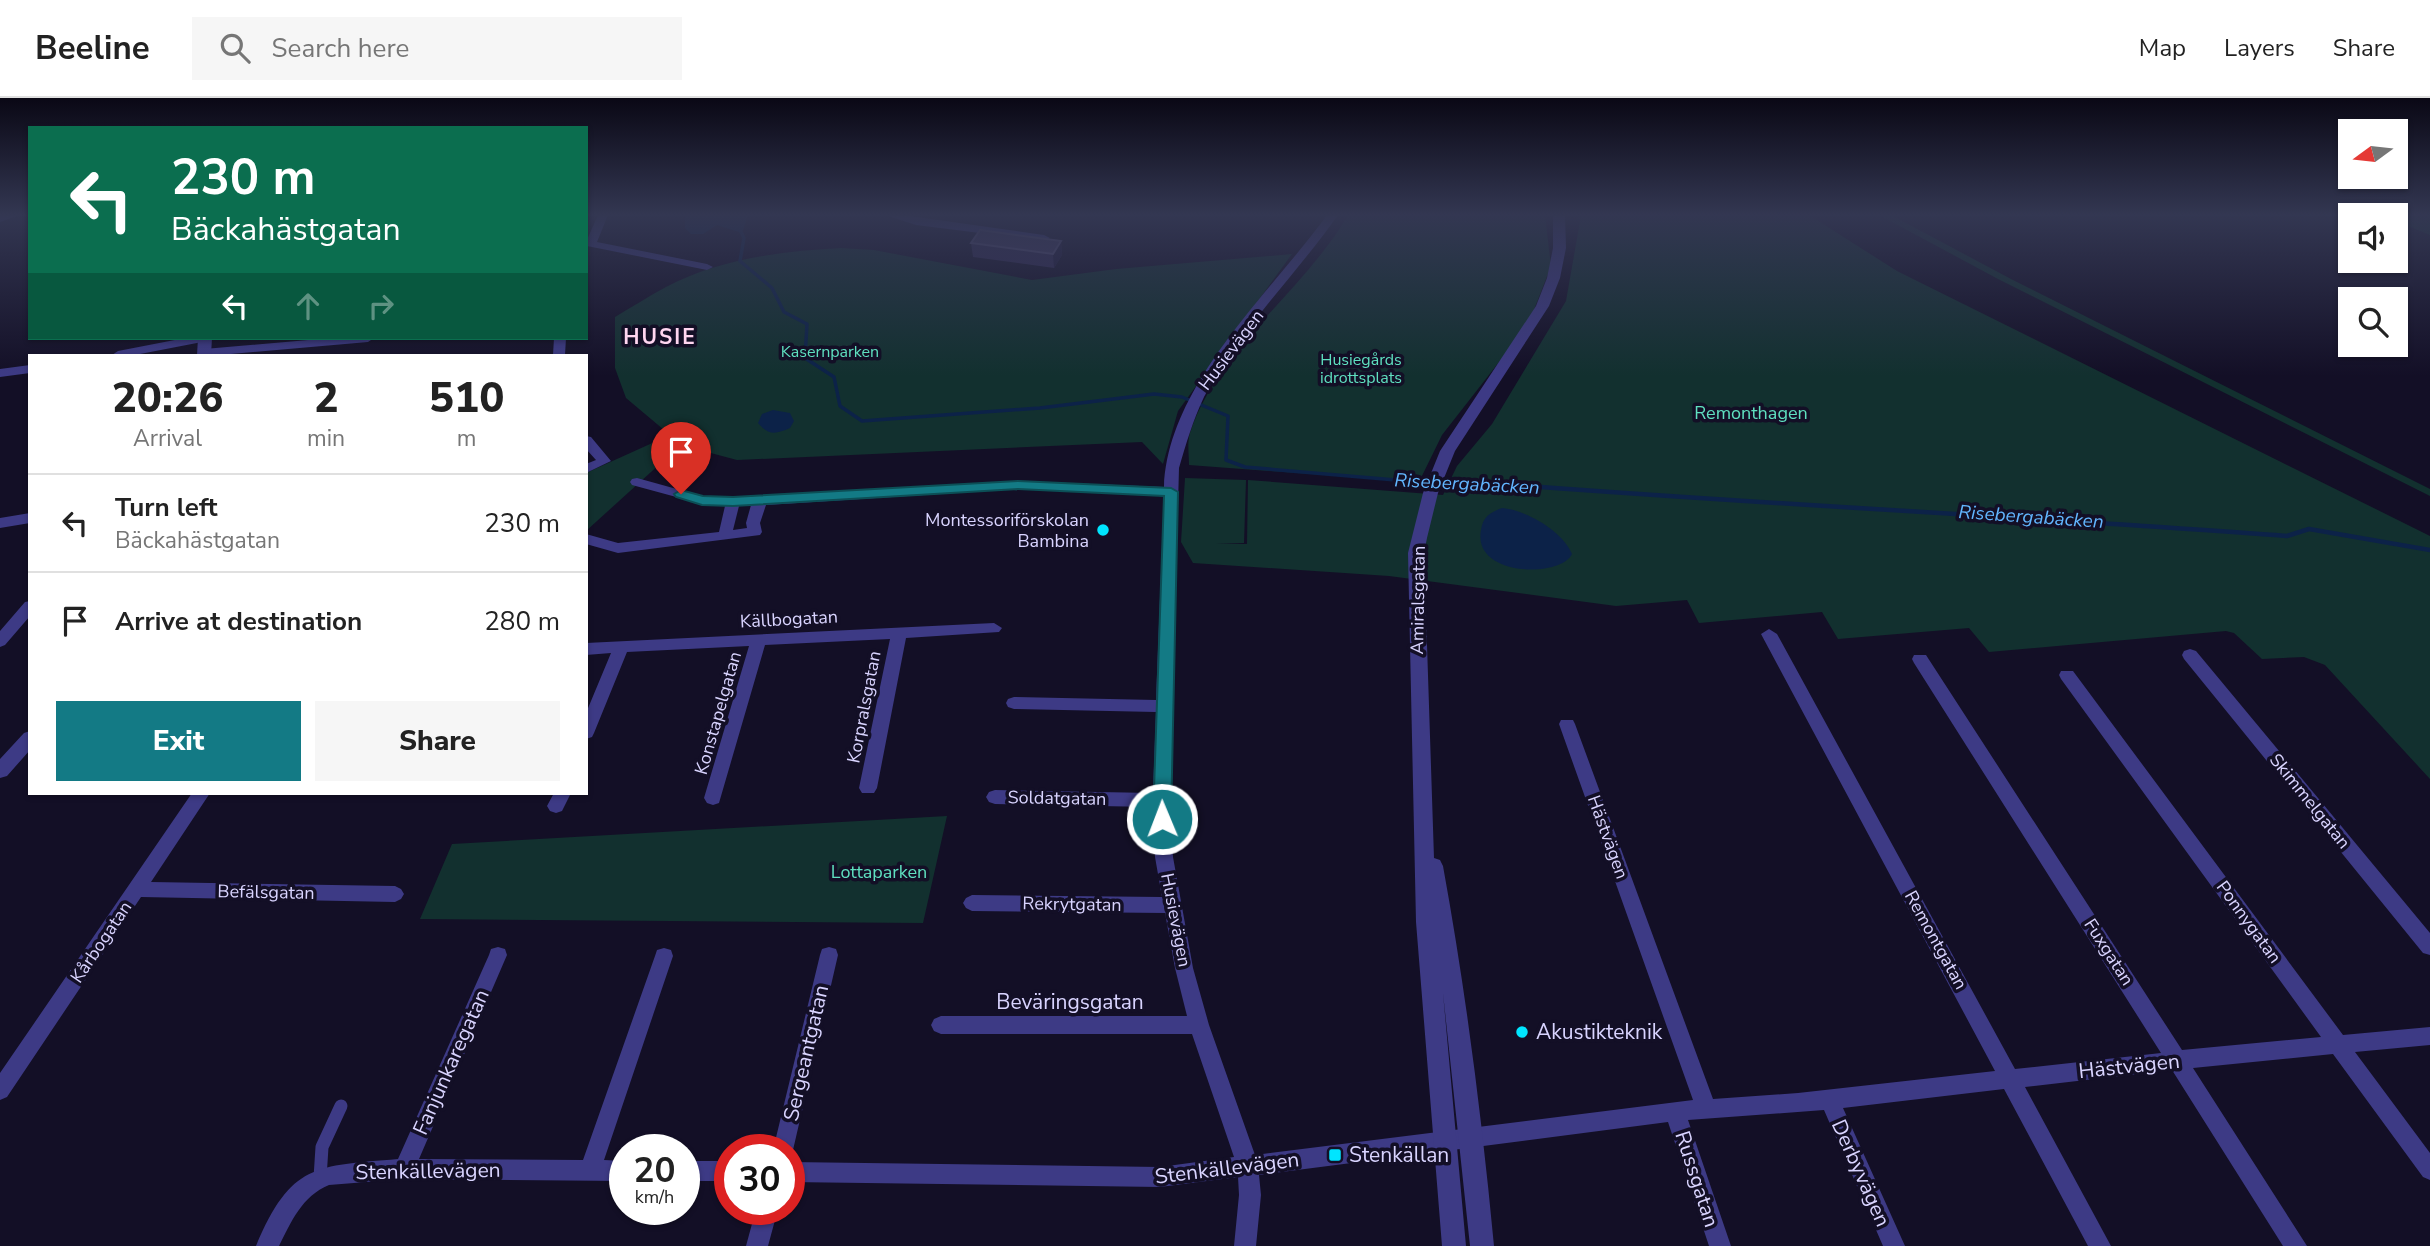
<!DOCTYPE html>
<meta charset="utf-8">
<style>
:root{--surface:#fff;--page:#f6f6f6;--text:#222;--muted:#767676;--line:#e0e0e0;--accent:#137a85}
body{margin:0;font-family:"Nunito Sans",sans-serif;background:var(--page);color:var(--text);height:100vh;display:flex;flex-direction:column;font-size:26px;white-space:nowrap}
*{box-sizing:border-box;margin:0}
p{font-size:23px;color:var(--muted)}
.icon{flex:none;width:38px;height:38px;fill:none;stroke:currentColor;stroke-width:2;stroke-linecap:round;stroke-linejoin:round}
.map{position:relative;flex:1;overflow:hidden}
.details{position:absolute;left:28px;top:256px;width:560px;height:441px;display:flex;flex-direction:column;background:var(--surface);border-radius:0px;box-shadow:0 2px 5px #0004}
.details>*{flex:none}
.hud{position:absolute;left:28px;top:28px;width:560px;height:214px;border-radius:0px;box-shadow:0 2px 5px #0004;background:#0b6e4f;color:#fff;overflow:hidden}
.needle{width:46px;rotate:255deg}
.tools{position:absolute;left:2338px;top:21px;display:grid;gap:14px}
.tools a{display:grid;place-items:center;width:70px;height:70px;border-radius:0px;background:var(--surface);box-shadow:0 2px 5px #0004;font-size:35px}
.speed{position:absolute;left:609px;top:1036px;display:flex;gap:14px;font-size:35px;font-weight:700;text-align:center}
.speed>*{display:grid;place-content:center;width:91px;height:91px;border-radius:50%;background:var(--surface);box-shadow:0 2px 5px #0004;line-height:1}
.speed small{font-size:18px;font-weight:400}
.speed .limit{border:10px solid #d22;background:#fff;color:#111}
.pin{position:absolute;display:grid;place-items:center;width:60px;height:60px;color:#fff;margin:-72px -30px;border-radius:50% 50% 50% 0;rotate:-45deg;box-shadow:0 0 7px #0007}
.pin .icon{rotate:45deg}
.me{position:absolute;width:77px;margin:-38px;rotate:359deg;stroke-linejoin:round;filter:drop-shadow(0 0 5px #0008)}
.turn{display:flex;align-items:center;gap:24px;height:147px;padding:0 28px;font-size:32px}
.turn .icon{width:91px;height:91px;stroke-width:2.5}
.turn b{display:block;font-size:49px;line-height:60px}
.lanes{display:flex;align-items:center;height:66px;padding:0 28px;background:#0003;justify-content:center;gap:35px;direction:ltr}
.lanes .off{opacity:.35}
.eta{display:flex;justify-content:space-evenly;align-items:center;height:119px;text-align:center}
.eta b{font-size:42px;font-weight:800;line-height:49px}
.primary-button{display:flex;gap:14px;margin-top:auto;padding:14px 28px}
.primary-button a{flex:1;height:80px;border-radius:0px;background:var(--accent);color:#fff;font-size:28px;font-weight:800;line-height:80px;text-align:center}
.primary-button a+a{background:var(--page);color:var(--text)}
ul{padding:0;list-style:none}
li{display:flex;align-items:center;gap:21px;height:98px;padding:0 28px;border-top:2px solid var(--line)}
li div{flex:1}
li b{display:block;font-size:26px}
li em{font-style:normal}
header{display:flex;align-items:center;gap:42px;box-sizing:border-box;height:98px;padding:0 35px;background:var(--surface);border-bottom:2px solid var(--line)}
header strong{font-size:33px}
nav{display:flex;gap:38px;margin-inline-start:auto;font-size:24px}
.search{width:490px;height:63px;background:var(--page);display:flex;align-items:center;gap:18px;box-sizing:border-box;padding:0 24px;border-radius:0px;color:var(--muted);font-size:26px}
.map>svg:first-child{display:block}
.green{fill:#12302f}
.water{fill:#0c2248}
.lines{fill:none;stroke-linecap:round;stroke-linejoin:round}
.stream-far1{stroke:#0c2248;stroke-width:3.5}
.stream{stroke:#0c2248;stroke-width:4.5}
.pedestrian{stroke:#3d3a85;stroke-width:13}
.minor{fill:#3d3a85;fill-rule:evenodd}
.tertiary{fill:#3d3a85;fill-rule:evenodd}
.wall{fill:#312854}
.shaded-wall{fill:#1d163a}
.building{fill:#433a66;stroke:#5a527e;stroke-width:2}
.route{fill:#137a85;stroke:#0c4f56;stroke-width:2}
.poi-dot{fill:#00e5ff;stroke:#130f26;stroke-width:2.5}
.labels{text-anchor:middle;dominant-baseline:central;stroke-width:7;stroke-linejoin:round;paint-order:stroke}
.far-park-label{font-size:16px;fill:#5fe0c0;stroke:#130f26}
.street-label{font-size:18px;fill:#d9d4ff;stroke:#130f26}
.park-label{font-size:18px;fill:#5fe0c0;stroke:#130f26}
.poi-label{font-size:18px;fill:#d9d4ff;stroke:#130f26;text-anchor:end}
.water-label{font-size:19px;font-style:italic;fill:#62b6ff;stroke:#130f26}
.far-district-label{font-size:21px;font-weight:bold;letter-spacing:2px;fill:#ffd6f0;stroke:#130f26}
.near-street-label{font-size:21px;fill:#d9d4ff;stroke:#130f26}
.near-poi-label{font-size:21px;fill:#d9d4ff;stroke:#130f26;text-anchor:start}
</style>
<header>
<strong>Beeline</strong>
<div class="search"><svg class="icon" aria-label="search" viewBox="0 0 24 24"><circle cx="10" cy="10" r="6"/><path d="M15 15l6 6"/></svg>Search here</div>
<nav><a>Map</a><a>Layers</a><a>Share</a></nav>
</header>
<div class="map">
<svg width="2430" height="1148" viewBox="0 0 2430 1148">
<rect width="100%" height="100%" fill="#130f26"/>
<path class="green" d="M1348,117H1545L1551,168L1528,227L1442,337L1419,384L1189,367C1189,357 1187,344 1190,335C1218,250 1304,193 1348,117Z
M1578,117H1809L1897,173L2430,438V681L2325,567L2304,559L2262,561L2234,535L2226,533L1989,554L1969,530L1838,541L1822,514L1699,525L1687,502L1616,508L1389,478L1193,465L1181,444L1185,380L1246,382L1244,445L1216,446H1247L1248,382L1443,397L1457,368L1492,326L1566,203L1580,123Z
M1879,117H1891L2011,181L2430,391V398L1998,181Z
M2380,117H2430V137L2396,123V117Z
M841,150L874,152L1032,182L1116,171L1292,156L1178,313L1163,366L1142,344L737,362L692,350L683,345L586,433V375L670,337L626,300L615,270V219C632,209 649,198 666,189C719,161 782,153 841,150Z
M947,718L923,825L420,821L452,746Z"/>
<path class="water" d="M685,117H748L742,135L717,127L703,136H691L685,130Z
M773,312L790,315L794,323L790,330C776,336 769,338 758,325L762,316Z
M1502,410C1526,412 1563,433 1572,456C1561,480 1472,479 1481,432C1483,419 1489,415 1502,410Z"/>
<g class="lines">
<path class="stream-far1" d="M739,130L744,140L740,163L772,190L784,214L807,226L805,260L834,279L840,308L862,323L1040,310L1154,296L1182,299L1228,318L1226,362L1245,369L1419,384L1421,380L1474,384"/>
<path class="stream" d="M1401,382H1420
M1452,382C1730,405 2009,417 2287,438L2309,431L2430,452"/>
<path class="pedestrian" d="M320,1080L322,1049L341,1008"/>
<path class="minor" d="M598,117H608L597,144L707,166L713,169L707,172L587,148L586,144Z
M885,117H903L1044,137L1050,140L1044,143L916,127Z
M1327,117H1338C1295,178 1239,232 1204,299C1193,322 1186,346 1179,370L1170,702L1173,759L1193,870L1209,927L1255,1057L1693,1002L1559,626L1561,622H1573L1575,626L1713,1001L1798,995L1995,973L1761,536L1769,531L1777,536L2015,971L2161,955L1914,565L1912,561L1914,557H1926L2182,952L2321,939L2061,581L2059,577L2061,573H2073L2343,937L2430,929V947L2355,954L2430,1055V1082L2423,1079L2333,956L2193,970L2307,1148H2283L2172,972L2025,989L2111,1148H2088L2004,991L1843,1010L1905,1148H1883L1824,1012L1688,1022L1731,1148H1709L1668,1024L1259,1077L1261,1097L1256,1148H1234L1239,1097L1238,1079L1160,1089L789,1084V1064L1160,1069L1234,1059L1192,936H941L934,933L931,927L934,921L941,918H1187L1175,870L1165,815L972,813L966,810L963,805L966,800L972,797L1162,799L1155,759L1153,709L995,706L989,704L986,699L989,694L995,692L1153,695L1156,614L1014,611L1008,609L1006,605L1008,601L1014,599L1156,602L1164,398L1018,391L766,407L760,425L762,434L760,437L618,455L586,446V436L618,445L719,434L725,408L702,406L632,387L630,384L632,381L637,380L702,398L733,400L1018,383L1164,389C1168,286 1270,196 1327,117ZM751,407L746,425L747,430L733,432L739,408Z
M185,240H208L202,244L135,257H112L118,253Z
M331,240H374L368,244L220,257H199L198,255L204,251Z
M554,240H566L565,257H553Z
M30,267V275L0,279V271Z
M586,338L591,339L611,363L586,375V366L596,362L586,351Z
M30,415V425L0,430V420Z
M30,503V518L5,547L0,549V533L25,504Z
M994,525L1002,530L999,534L906,540L877,690L874,695H862L859,690L890,541L765,547L719,705L713,707L707,705L704,700L749,548L627,554L594,635L592,639L586,641V615L611,555L586,557V545Z
M2190,551L2196,553L2430,835V857L2423,855L2184,561L2182,557L2184,553Z
M192,695H210L151,784L395,788L401,791L404,796L401,801L395,804L141,799L7,999L0,1002V975Z
M554,695H571L562,713L556,715L550,713L547,708Z
M498,849L505,851L507,857L419,1061L583,1062L655,858L657,852L664,850L671,852L673,858L604,1062L625,1063V1083L404,1081L329,1087C302,1098 291,1124 279,1148H256C291,1065 316,1068 398,1061L489,857L491,851Z
M829,849L836,851L838,857L793,1052L789,1060V1052H773L820,857L822,851Z
M684,1063H730V1083H684Z
M756,1111H778L768,1148H746Z"/>
<path class="tertiary" d="M0,117H20L0,124Z
M1553,117H1565L1566,150L1560,180L1549,208L1455,353L1438,395L1427,440L1424,455L1434,760L1440,762L1443,768C1466,894 1482,1021 1494,1148H1470L1443,895L1466,1148H1442L1416,824L1408,455L1423,395L1440,353L1536,208L1547,180L1553,150Z
M198,240H212L211,257H197Z
M30,633V652L7,678L0,680V661L24,635Z"/>
</g>
<path class="wall" d="M1061,143L1062,157L1054,170L973,159L971,145Z"/>
<path class="shaded-wall" d="M1061,143L1062,157L1054,170L1053,156Z"/>
<path class="building" d="M980,132L1061,143L1053,156L971,145Z"/>
<linearGradient id="sky" x2="0" y2="1"><stop stop-color="#0a0815"/><stop offset="0.42" stop-color="#333752"/><stop offset="1" stop-color="#333752" stop-opacity="0"/></linearGradient>
<rect width="2430" height="278" fill="url(#sky)"/>
<path class="route" d="M1018,383L1171,390L1178,394L1171,721L1168,726H1156L1153,721L1164,398L1018,391L733,408L702,407L676,399L674,396L681,392L703,398L733,399Z"/>
<g class="poi-dot">
<circle cx="1103" cy="432" r="7"/>
<circle cx="1522" cy="934" r="7"/>
<rect x="1328" y="1050" width="14" height="14" rx="3.5"/>
</g>
<g class="labels">
<g class="far-park-label">
<text x="830" y="254">Kasernparken</text>
<text x="1361" y="262">Husiegårds<tspan x="1361" dy="18">idrottsplats</tspan></text>
</g>
<g class="street-label">
<text transform="translate(1231 252) rotate(-53)">Husievägen</text>
<text transform="translate(1418 502) rotate(-89)">Amiralsgatan</text>
<text transform="translate(789 521) rotate(-3)">Källbogatan</text>
<text transform="translate(864 609) rotate(-79)">Korpralsgatan</text>
<text transform="translate(718 615) rotate(-74)">Konstapelgatan</text>
<text transform="translate(1057 700) rotate(1)">Soldatgatan</text>
<text transform="translate(2310 703) rotate(51)">Skimmelgatan</text>
<text transform="translate(1608 739) rotate(70)">Hästvägen</text>
<text transform="translate(266 794) rotate(1)">Befälsgatan</text>
<text transform="translate(1072 806) rotate(1)">Rekrytgatan</text>
<text transform="translate(1176 822) rotate(79)">Husievägen</text>
<text transform="translate(2249 824) rotate(54)">Ponnygatan</text>
<text transform="translate(1936 842) rotate(61)">Remontgatan</text>
<text transform="translate(101 844) rotate(-56)">Kårbogatan</text>
<text transform="translate(2109 854) rotate(57)">Fuxgatan</text>
</g>
<g class="park-label">
<text x="1751" y="315">Remonthagen</text>
<text x="879" y="774">Lottaparken</text>
</g>
<g class="poi-label">
<text x="1089" y="422">Montessoriförskolan<tspan x="1089" dy="21">Bambina</tspan></text>
</g>
<g class="water-label">
<text transform="translate(1467 386) rotate(3)">Risebergabäcken</text>
<text transform="translate(2031 419) rotate(4)">Risebergabäcken</text>
</g>
<g class="far-district-label">
<text x="660" y="239">HUSIE</text>
</g>
<g class="near-street-label">
<text x="1070" y="904">Beväringsgatan</text>
<text transform="translate(806 955) rotate(-77)">Sergeantgatan</text>
<text transform="translate(451 964) rotate(-66)">Fanjunkaregatan</text>
<text transform="translate(2129 968) rotate(-6)">Hästvägen</text>
<text transform="translate(1227 1070) rotate(-7)">Stenkällevägen</text>
<text transform="translate(428 1073) rotate(-1)">Stenkällevägen</text>
<text transform="translate(1861 1075) rotate(66)">Derbyvägen</text>
<text transform="translate(1697 1081) rotate(72)">Russgatan</text>
</g>
<g class="near-poi-label">
<text x="1536" y="934">Akustikteknik</text>
<text x="1349" y="1057">Stenkällan</text>
</g>
</g>
</svg>
<div class="tools">
<a><svg class="needle" viewBox="-14 -14 28 28"><path d="M0-13l5 13h-10z" fill="#e53935"/><path d="M0 13l5-13h-10z" fill="#767676"/></svg></a>
<a><svg class="icon" aria-label="sound" viewBox="0 0 24 24"><path d="M4 9h4l5-4v14l-5-4H4zM17 9q2 3 0 6"/></svg></a>
<a><svg class="icon" aria-label="search" viewBox="0 0 24 24"><circle cx="10" cy="10" r="6"/><path d="M15 15l6 6"/></svg></a>
</div>
<div class="speed"><div>20<small>km/h</small></div><div class="limit">30</div></div>
<div class="pin" style="left:681px;top:396px;background:#d93025"><svg class="icon" aria-label="arrive" viewBox="0 0 24 24"><path d="M6 21V4h12l-3 4 3 4H6"/></svg></div>
<svg class="me" style="left:1162px;top:721px" viewBox="-20 -20 40 40"><circle r="17" fill="#137a85" stroke="#fff" stroke-width="3"/><path d="M0-11L8 9 0 5-8 9z" fill="#fff"/></svg>
<div class="hud">
<div class="turn"><svg class="icon" aria-label="left" viewBox="0 0 24 24"><path d="M17 20v-9H6M10 6l-5 5 5 5"/></svg><div><b>230 m</b>Bäckahästgatan</div></div>
<div class="lanes"><svg class="icon" aria-label="left" viewBox="0 0 24 24"><path d="M17 20v-9H6M10 6l-5 5 5 5"/></svg><svg class="icon off" aria-label="ahead" viewBox="0 0 24 24"><path d="M12 20V5M6 11l6-6 6 6"/></svg><svg class="icon off" aria-label="right" viewBox="0 0 24 24"><path d="M7 20v-9h11M14 6l5 5-5 5"/></svg></div>
</div>
<section class="details">
<div class="eta">
<div><b>20:26</b><p>Arrival</p></div>
<div><b>2</b><p>min</p></div>
<div><b>510</b><p>m</p></div>
</div>
<ul>
<li><svg class="icon" aria-label="left" viewBox="0 0 24 24"><path d="M17 20v-9H6M10 6l-5 5 5 5"/></svg><div><b>Turn left</b><p>Bäckahästgatan</p></div><em>230 m</em></li>
<li><svg class="icon" aria-label="arrive" viewBox="0 0 24 24"><path d="M6 21V4h12l-3 4 3 4H6"/></svg><div><b>Arrive at destination</b></div><em>280 m</em></li>
</ul>
<div class="primary-button"><a>Exit</a><a>Share</a></div>
</section>
</div>
